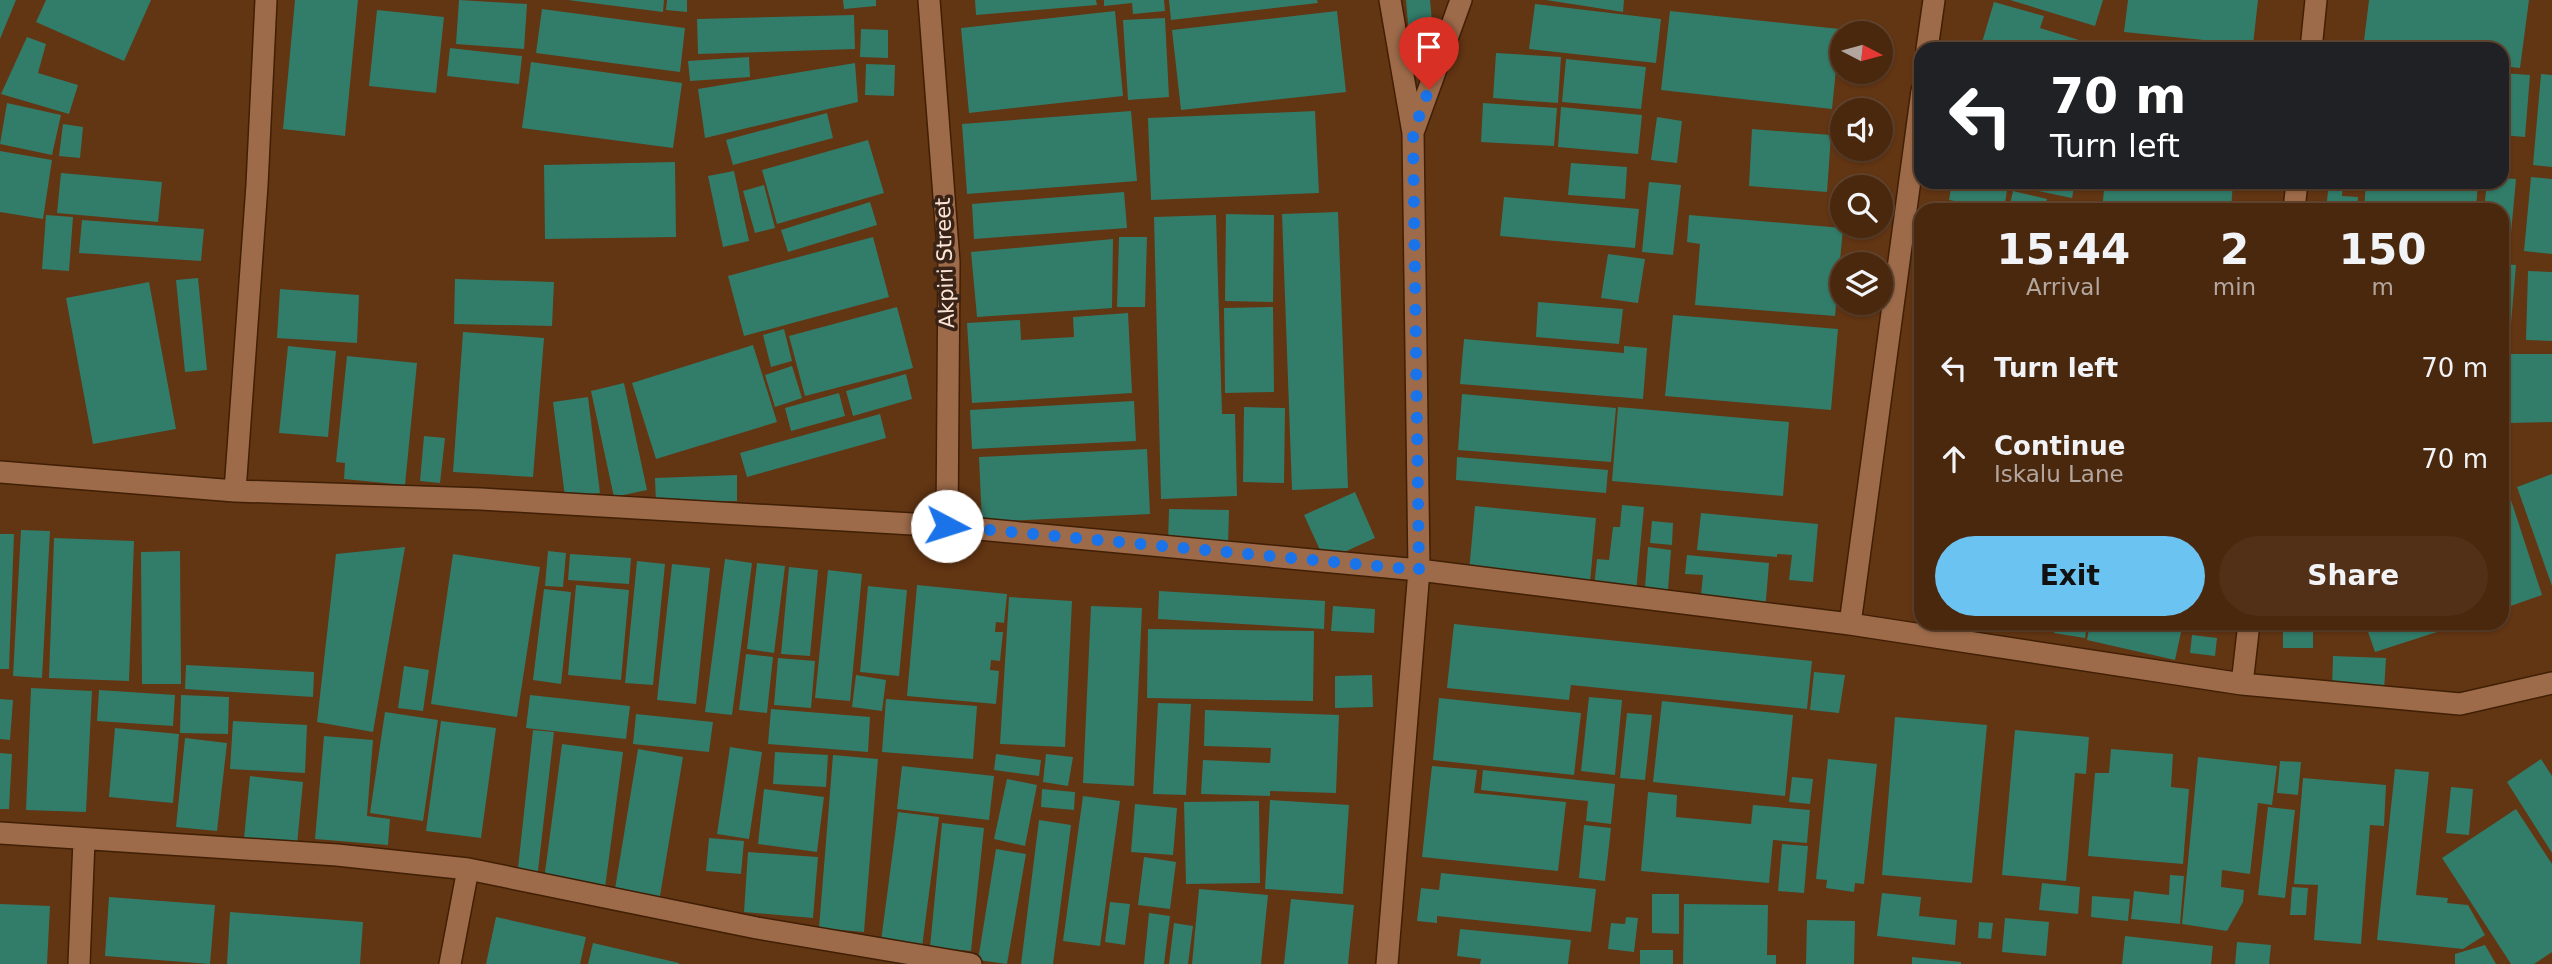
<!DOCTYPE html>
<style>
:root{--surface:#4a280e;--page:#513017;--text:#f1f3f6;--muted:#b2a69e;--line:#61442e;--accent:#6bc3f2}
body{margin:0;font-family:"DejaVu Sans",sans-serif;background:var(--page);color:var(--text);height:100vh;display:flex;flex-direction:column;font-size:26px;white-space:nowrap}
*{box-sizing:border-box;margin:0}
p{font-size:23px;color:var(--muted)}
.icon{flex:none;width:38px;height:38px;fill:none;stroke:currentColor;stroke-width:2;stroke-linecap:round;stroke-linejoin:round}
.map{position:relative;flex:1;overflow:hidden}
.side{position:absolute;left:1914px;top:203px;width:595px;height:427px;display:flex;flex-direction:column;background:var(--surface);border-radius:21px;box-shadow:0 2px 5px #0004,0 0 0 2px var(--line)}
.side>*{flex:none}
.banner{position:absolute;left:1914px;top:42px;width:595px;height:147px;border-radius:21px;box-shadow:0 2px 5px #0004,0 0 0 2px var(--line);background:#202124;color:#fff;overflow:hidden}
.needle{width:46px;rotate:96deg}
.tools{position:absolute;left:1830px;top:21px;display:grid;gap:14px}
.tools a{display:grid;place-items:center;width:63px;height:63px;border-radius:50%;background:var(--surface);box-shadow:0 2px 5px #0004,0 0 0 2px var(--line);font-size:35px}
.pin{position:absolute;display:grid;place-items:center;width:60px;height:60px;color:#fff;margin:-72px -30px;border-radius:50% 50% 50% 0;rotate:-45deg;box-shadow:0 0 7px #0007}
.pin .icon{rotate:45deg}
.me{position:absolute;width:77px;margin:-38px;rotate:95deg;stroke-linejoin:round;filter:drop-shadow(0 0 5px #0008)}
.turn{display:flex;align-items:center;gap:24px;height:147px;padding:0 21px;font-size:32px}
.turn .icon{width:91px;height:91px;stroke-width:2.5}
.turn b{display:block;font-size:49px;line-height:60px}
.eta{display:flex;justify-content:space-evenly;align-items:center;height:119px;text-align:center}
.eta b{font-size:42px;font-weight:800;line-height:49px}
.button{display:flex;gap:14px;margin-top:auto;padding:14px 21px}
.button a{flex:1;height:80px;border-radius:42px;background:var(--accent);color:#111;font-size:28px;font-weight:800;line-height:80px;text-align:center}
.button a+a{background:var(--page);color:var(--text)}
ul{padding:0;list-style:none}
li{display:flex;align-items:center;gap:21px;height:91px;padding:0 21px}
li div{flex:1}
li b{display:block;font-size:26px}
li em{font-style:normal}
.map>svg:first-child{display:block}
.building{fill:#327c6a}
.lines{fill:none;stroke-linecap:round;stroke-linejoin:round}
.minor-casing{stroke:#401f05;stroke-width:24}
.minor{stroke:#9d6b4a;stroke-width:21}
.route{stroke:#1a73e8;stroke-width:12;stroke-dasharray:0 21.6}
.labels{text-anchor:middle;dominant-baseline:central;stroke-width:7;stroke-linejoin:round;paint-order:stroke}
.street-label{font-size:21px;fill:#fce5d6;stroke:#382316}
</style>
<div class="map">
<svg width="2552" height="964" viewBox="0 0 2552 964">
<rect width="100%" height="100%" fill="#623513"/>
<path class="building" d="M0,0H16L0,39Z
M46,0H151L124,61L36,22Z
M295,0H358L345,136L283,129Z
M459,0L527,4L524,49L456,44Z
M568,0H664L663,12Z
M667,0H687V12L666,10Z
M843,0H876V6L844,9Z
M975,0H1096L1097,5L976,15Z
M1104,0H1164L1165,11L1133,14L1132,3L1104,6Z
M1169,0H1317L1318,3L1171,20Z
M1406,0H1430L1435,55L1411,58Z
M1546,0H1624L1623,12Z
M2010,0H2103L2095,26Z
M2128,0H2258L2253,45L2124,32Z
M2369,0H2529L2520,68L2502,66V49H2363Z
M1994,2L2044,16L2040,28L2108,49H1980Z
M1535,4L1661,19L1656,63L1529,49Z
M542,9L685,28L680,72L536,53Z
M377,10L444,17L436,93L369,86Z
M1115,11L1123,96L969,113L961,28Z
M1337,11L1346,92L1181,110L1172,30Z
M1670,11L1840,29L1832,109L1661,90Z
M854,15L855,49L698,54L697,19Z
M1165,18L1169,97L1128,100L1123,20Z
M861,29L888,30V58L860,57Z
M27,37L46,44L38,73L78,85L69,114L1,94Z
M450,48L522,56L519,84L447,76Z
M1496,53L1561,57L1558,103L1493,98Z
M749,57L750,77L690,81L688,61Z
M1566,59L1646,67L1641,109L1562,102Z
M531,62L682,83L673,148L522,128Z
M855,63L858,102L705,138L698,89Z
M866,64L895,65L894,96L865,95Z
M2502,73L2530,75L2525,137L2502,135Z
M2541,74L2552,75V167L2533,165Z
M7,103L61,115L52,155L0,144Z
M1483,103L1557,108L1554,146L1481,142Z
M1561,107L1642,115L1638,154L1558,147Z
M1131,111L1137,181L967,194L962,124Z
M1315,111L1319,193L1151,200L1148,118Z
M827,113L833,138L733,165L726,140Z
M1657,117L1682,121L1677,163L1651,160Z
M63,124L83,127L80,158L59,156Z
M1752,129L1831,135L1827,192L1749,186Z
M868,140L884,193L777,224L762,170Z
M0,151L52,160L43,219L0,212Z
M675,162L676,237L545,239L544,165Z
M1571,163L1627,167L1625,199L1568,195Z
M734,171L749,241L723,247L708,176Z
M61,173L162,182L158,222L57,213Z
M2531,177L2552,179V254L2524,251Z
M2502,178L2516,179L2510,244H2502V210H2484L2487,182H2502Z
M1649,182L1681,185L1673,255L1642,252Z
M1952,182L2007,190L2004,210L1949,200Z
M1995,182H2075L2072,198Z
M2086,182H2233L2231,210H2102L2104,190L2085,188Z
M2329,182H2343L2342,196L2358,197L2357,210H2326Z
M2366,182H2478L2476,210H2364Z
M764,185L775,228L755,233L743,191Z
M2013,191L2047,199L2044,210L2009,209Z
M1124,192L1127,228L974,239L972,204Z
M1504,197L1639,209L1635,248L1500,236Z
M870,202L877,225L788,252L781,230Z
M1338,212L1348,488L1292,490L1282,214Z
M1226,214L1274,215L1273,302L1225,301Z
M46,215L73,217L69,271L42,269Z
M1216,215L1222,414H1235L1237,496L1161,499L1154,217Z
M1689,215L1843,228L1835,316L1695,305L1700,244L1687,242Z
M82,220L204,229L201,261L79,253Z
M873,237L889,297L744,336L728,276Z
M1119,237H1147L1145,307H1117Z
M1113,239L1112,308L977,317L971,252Z
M1608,254L1645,259L1638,303L1601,298Z
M2502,264L2516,265L2510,335H2502Z
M2528,271L2552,272V341L2526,340Z
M198,278L207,370L185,372L176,280Z
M455,279L554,282L552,326L454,324Z
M149,282L176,429L93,444L66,298Z
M280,289L359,295L357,343L277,338Z
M1538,302L1623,309L1619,344L1536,337Z
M897,307L913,368L805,396L789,336Z
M1273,307L1274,392L1225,393L1224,308Z
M1128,313L1132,393L972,403L967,323L1020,320L1021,340L1074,337L1073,317Z
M1673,315L1838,329L1831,410L1665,396Z
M784,329L792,361L771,367L763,335Z
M463,332L544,338L533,477L453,472Z
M1464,339L1624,353V346L1647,348L1643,399L1460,384Z
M753,345L777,422L656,459L632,383Z
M288,346L336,351L328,437L279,433Z
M2508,354H2552V422L2508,423Z
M347,356L417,363L405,485L344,479L345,463L336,462Z
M792,366L802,398L775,407L765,375Z
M906,374L912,399L853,416L846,391Z
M624,383L647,490L614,497L591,391Z
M839,393L845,416L791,431L785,408Z
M1462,394L1616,408L1611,462L1458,450Z
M588,397L600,493L565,497L553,402Z
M1134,401L1136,441L972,449L970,410Z
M1244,407L1285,408L1284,483L1243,482Z
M1618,407L1789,422L1783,496L1612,481Z
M880,414L886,438L747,477L740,453Z
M424,436L445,438L440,483L420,481Z
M1147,449L1150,514L982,522L979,457Z
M1457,457L1608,470L1606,493L1456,480Z
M2552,474V586L2517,487Z
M737,475V501L656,504L655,478Z
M1355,492L1375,538L1325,561L1304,515Z
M2509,494L2542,595L2502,609V497Z
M1622,505L1644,507L1636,592L1594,588L1597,559L1609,560L1613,527H1620Z
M1475,506L1596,518L1590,582L1469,571Z
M1169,509L1229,510L1228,545L1168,544Z
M1701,513L1818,524L1813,582L1789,580L1792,555L1777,554V557L1697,550Z
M1652,521L1673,523L1672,545L1650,543Z
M21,530L50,531L42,678L13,676Z
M0,534H14L9,669H0Z
M54,538L134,541L129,681L49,678Z
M405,547L373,732L317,722L336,554Z
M1648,547L1671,550L1668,590L1645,588Z
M180,551L181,684H142L141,552Z
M548,551L566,553L563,587L545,586Z
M453,554L540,567L517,717L431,704Z
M570,554L631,558L629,584L568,580Z
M1687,555L1769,563L1765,612L1734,609L1735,599L1701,595L1703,575L1685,574Z
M725,559L752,563L732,715L705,712Z
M637,561L665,564L653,685L625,683Z
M757,563L785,566L774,653L747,649Z
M672,564L710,568L696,704L657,700Z
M789,567L818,570L810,656L781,654Z
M828,570L862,574L850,701L815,698Z
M576,585L629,590L621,680L568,675Z
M917,585L1007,594L1004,623L996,622L995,632H1003L1000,661L991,660L990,670L999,671L996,704L907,696Z
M868,586L907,590L899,676L860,672Z
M544,589L571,592L561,684L533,680Z
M1159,591L1325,601L1324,629L1158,619Z
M1009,597L1072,601L1065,747L1000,744Z
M1091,606L1142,608L1134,786L1083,783Z
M1333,606L1375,609L1374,633L1331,631Z
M2055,623L2087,624L2085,638L2054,633Z
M2090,623H2183L2175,660L2087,640Z
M2283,623H2335V627L2313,628V648H2283Z
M2365,623H2434L2437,632L2375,652Z
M1454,624L1812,661L1807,709L1571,685L1569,700L1447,688Z
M1148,629L1314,631L1313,701L1147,698Z
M2192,635L2217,638L2215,656L2190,653Z
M746,654L773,657L767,713L739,710Z
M2333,656L2386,658L2384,691L2332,688Z
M778,658L815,661L811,708L774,705Z
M186,665L314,672L313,697L185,689Z
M404,666L429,670L423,711L398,708Z
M1814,672L1845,675L1839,713L1810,710Z
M856,675L886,680L882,711L852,707Z
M1372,675L1373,707L1335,708V676Z
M31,688L92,691L86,812L26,810Z
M99,690L175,695L173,726L97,721Z
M181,695L229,697L228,734L180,733Z
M530,695L630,706L626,739L526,728Z
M1589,697L1622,700L1615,775L1581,771Z
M1439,698L1581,713L1574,775L1433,760Z
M0,699L13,700L10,740L0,739Z
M886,699L977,706L973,759L882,752Z
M1662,701L1793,715L1785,796L1653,782Z
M1158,703L1191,704L1186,795L1153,794Z
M771,709L870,717L868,752L768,744Z
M1205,710L1339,715L1336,793L1270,791V796L1201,794L1203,760L1270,763L1271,748L1204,746Z
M385,712L438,720L423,821L370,813Z
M1627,713L1652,715L1645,780L1620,778Z
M636,714L713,722L709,752L633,744Z
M1895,717L1987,725L1972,883L1882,875Z
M233,721L307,725L305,773L230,769Z
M441,721L496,728L481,838L426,831Z
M115,728L179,734L173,803L109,797Z
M533,730L554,732L537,879L517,877Z
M2015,730L2089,737L2086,774L2075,773L2066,881L2002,875Z
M324,736L373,740L367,816L390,819L388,845L315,839Z
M185,738L227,743L217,831L176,827Z
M562,744L623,752L605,888L544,880Z
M730,747L762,752L749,839L717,834Z
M638,749L683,757L659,902L614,895Z
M2111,749L2173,754L2171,787L2189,789L2183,864L2088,856L2095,773H2109Z
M775,752L828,755L826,787L773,784Z
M0,753L12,754L9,809H0Z
M996,754L1041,760L1039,776L994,770Z
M1046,754L1073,757L1068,786L1043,782Z
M833,755L878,759L864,932L819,928Z
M2198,757L2277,766L2272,805L2258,803L2250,874L2222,870L2221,887L2244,890L2243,902L2227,931L2182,924Z
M1828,759L1877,764L1864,884L1855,883L1854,892L1826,888L1827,880L1816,879Z
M2541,759L2552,776V853L2507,782Z
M2280,761L2301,762L2298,795L2277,793Z
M902,766L994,776L989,820L897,809Z
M1432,766L1477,770L1474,793L1566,802L1558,871L1422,857Z
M2395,769L2429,772L2416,895L2448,898L2447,903L2468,905L2485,935L2463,949L2377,940Z
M1483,770L1615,784L1611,824L1586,821L1588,801L1481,790Z
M250,776L303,782L297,845L244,839Z
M1792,777L1813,779L1810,804L1789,802Z
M2303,778L2386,785L2384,826L2370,825L2361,944L2314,940L2318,885L2294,884Z
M1007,779L1037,785L1025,846L994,839Z
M2451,787L2473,789L2469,835L2446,833Z
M764,789L824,797L817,852L758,844Z
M1042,789L1075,792L1074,810L1041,807Z
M1648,792L1677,795L1676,817L1751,824L1753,805L1810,810L1807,843L1773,840L1769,883L1641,871Z
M1083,796L1120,801L1100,946L1063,941Z
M1270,800L1349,805L1343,894L1265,889Z
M1259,801L1260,883L1186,884L1184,802Z
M1135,804L1177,808L1173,855L1131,852Z
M2268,807L2295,810L2285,898L2258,895Z
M2516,809L2552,864V952L2534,964H2511L2442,858Z
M898,812L939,817L922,947L881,941Z
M1039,820L1071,825L1053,964H1021Z
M942,823L984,828L971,951L930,947Z
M1584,825L1611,828L1605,881L1579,878Z
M709,838L744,841L741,874L706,871Z
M1782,844L1808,846L1804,893L1778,891Z
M996,849L1026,854L1007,964L978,960Z
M748,852L818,857L813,918L744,912Z
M1144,857L1176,862L1170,909L1138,905Z
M1441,873L1596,889L1591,932L1437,916V923L1417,921L1421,888L1439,890Z
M2170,875L2184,876L2180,924L2131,919L2134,891L2169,895Z
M2042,883L2080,887L2078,914L2039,910Z
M2292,887L2308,888L2306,915H2290Z
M1199,889L1268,895L1261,964H1192Z
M1882,893L1921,897L1919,916L1957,920L1955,945L1877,936Z
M1652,894H1679V934L1652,933Z
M2092,896L2130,899L2128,921L2091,917Z
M109,897L215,905L210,964L105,956Z
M1291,899L1354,905L1348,964H1284Z
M1110,902L1130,904L1125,945L1105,942Z
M0,904L50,906L47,964H0Z
M1684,904L1768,905L1767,955H1776V964H1683Z
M230,912L363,922L360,964H227Z
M1149,913L1170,916L1164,964H1144Z
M496,917L586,937L580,964H486Z
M1626,917L1638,918L1634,952L1608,949L1611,923L1625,924Z
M2005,918L2049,922L2046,956L2002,952Z
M1807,920L1855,921L1854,964H1806Z
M1979,922L1993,923L1991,939L1978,938Z
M1174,923L1193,926L1188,964H1169Z
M1460,929L1571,940L1568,964H1480L1481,959L1457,956Z
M2125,936L2213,946L2211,964H2122Z
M2237,942L2271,945L2269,964H2235Z
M593,943L679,963V964H588Z
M2485,945L2496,964H2455V954Z
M1640,950H1673V964H1640Z
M1912,957L1961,962V964H1912Z"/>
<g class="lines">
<g class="minor-casing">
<path id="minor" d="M929,0L949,262L947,526
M1927,49L1934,0
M2311,49L2316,0
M1414,130L1461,0
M2294,210L2297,182
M0,472L235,491L481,499L947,526L1419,570L1850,624L2242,684L2460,704L2552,683
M235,491L257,185L266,0
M1850,624L1922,91
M2242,684L2249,623
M0,833L337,855L468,869L757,928L971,964
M79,964L84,840
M450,964L468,869
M1387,964L1419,570L1413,133L1390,0"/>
</g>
<use href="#minor" class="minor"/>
</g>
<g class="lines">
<path class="route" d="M947,526L1419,570L1413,133L1429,89"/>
</g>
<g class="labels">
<g class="street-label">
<text transform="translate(945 263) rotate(-92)">Akpiri Street</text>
</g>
</g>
</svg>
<div class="tools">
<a><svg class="needle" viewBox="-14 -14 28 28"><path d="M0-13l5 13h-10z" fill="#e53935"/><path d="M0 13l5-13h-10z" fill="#b2a69e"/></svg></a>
<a><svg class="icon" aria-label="sound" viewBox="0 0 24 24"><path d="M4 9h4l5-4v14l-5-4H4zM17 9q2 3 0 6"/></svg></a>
<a><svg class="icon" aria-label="search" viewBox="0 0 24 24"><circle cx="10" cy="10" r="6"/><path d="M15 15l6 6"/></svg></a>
<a><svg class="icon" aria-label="layers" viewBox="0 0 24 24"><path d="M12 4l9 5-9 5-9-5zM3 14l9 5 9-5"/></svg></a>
</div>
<div class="pin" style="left:1429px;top:89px;background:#d93025"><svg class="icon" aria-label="arrive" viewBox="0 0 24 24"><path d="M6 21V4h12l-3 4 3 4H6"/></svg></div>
<svg class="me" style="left:947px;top:526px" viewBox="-20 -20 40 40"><circle r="19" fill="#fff"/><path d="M0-13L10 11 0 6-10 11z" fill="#1a73e8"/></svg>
<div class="banner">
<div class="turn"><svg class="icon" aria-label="left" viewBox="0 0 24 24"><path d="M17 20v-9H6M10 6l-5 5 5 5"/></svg><div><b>70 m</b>Turn left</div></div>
</div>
<section class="side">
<div class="eta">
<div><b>15:44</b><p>Arrival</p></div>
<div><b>2</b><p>min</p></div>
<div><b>150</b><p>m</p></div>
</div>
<ul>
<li><svg class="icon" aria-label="left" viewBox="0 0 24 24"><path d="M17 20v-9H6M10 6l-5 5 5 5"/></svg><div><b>Turn left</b></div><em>70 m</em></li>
<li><svg class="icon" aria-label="ahead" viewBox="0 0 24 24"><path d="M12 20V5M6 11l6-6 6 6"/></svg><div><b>Continue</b><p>Iskalu Lane</p></div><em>70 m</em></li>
</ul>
<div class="button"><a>Exit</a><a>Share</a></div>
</section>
</div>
